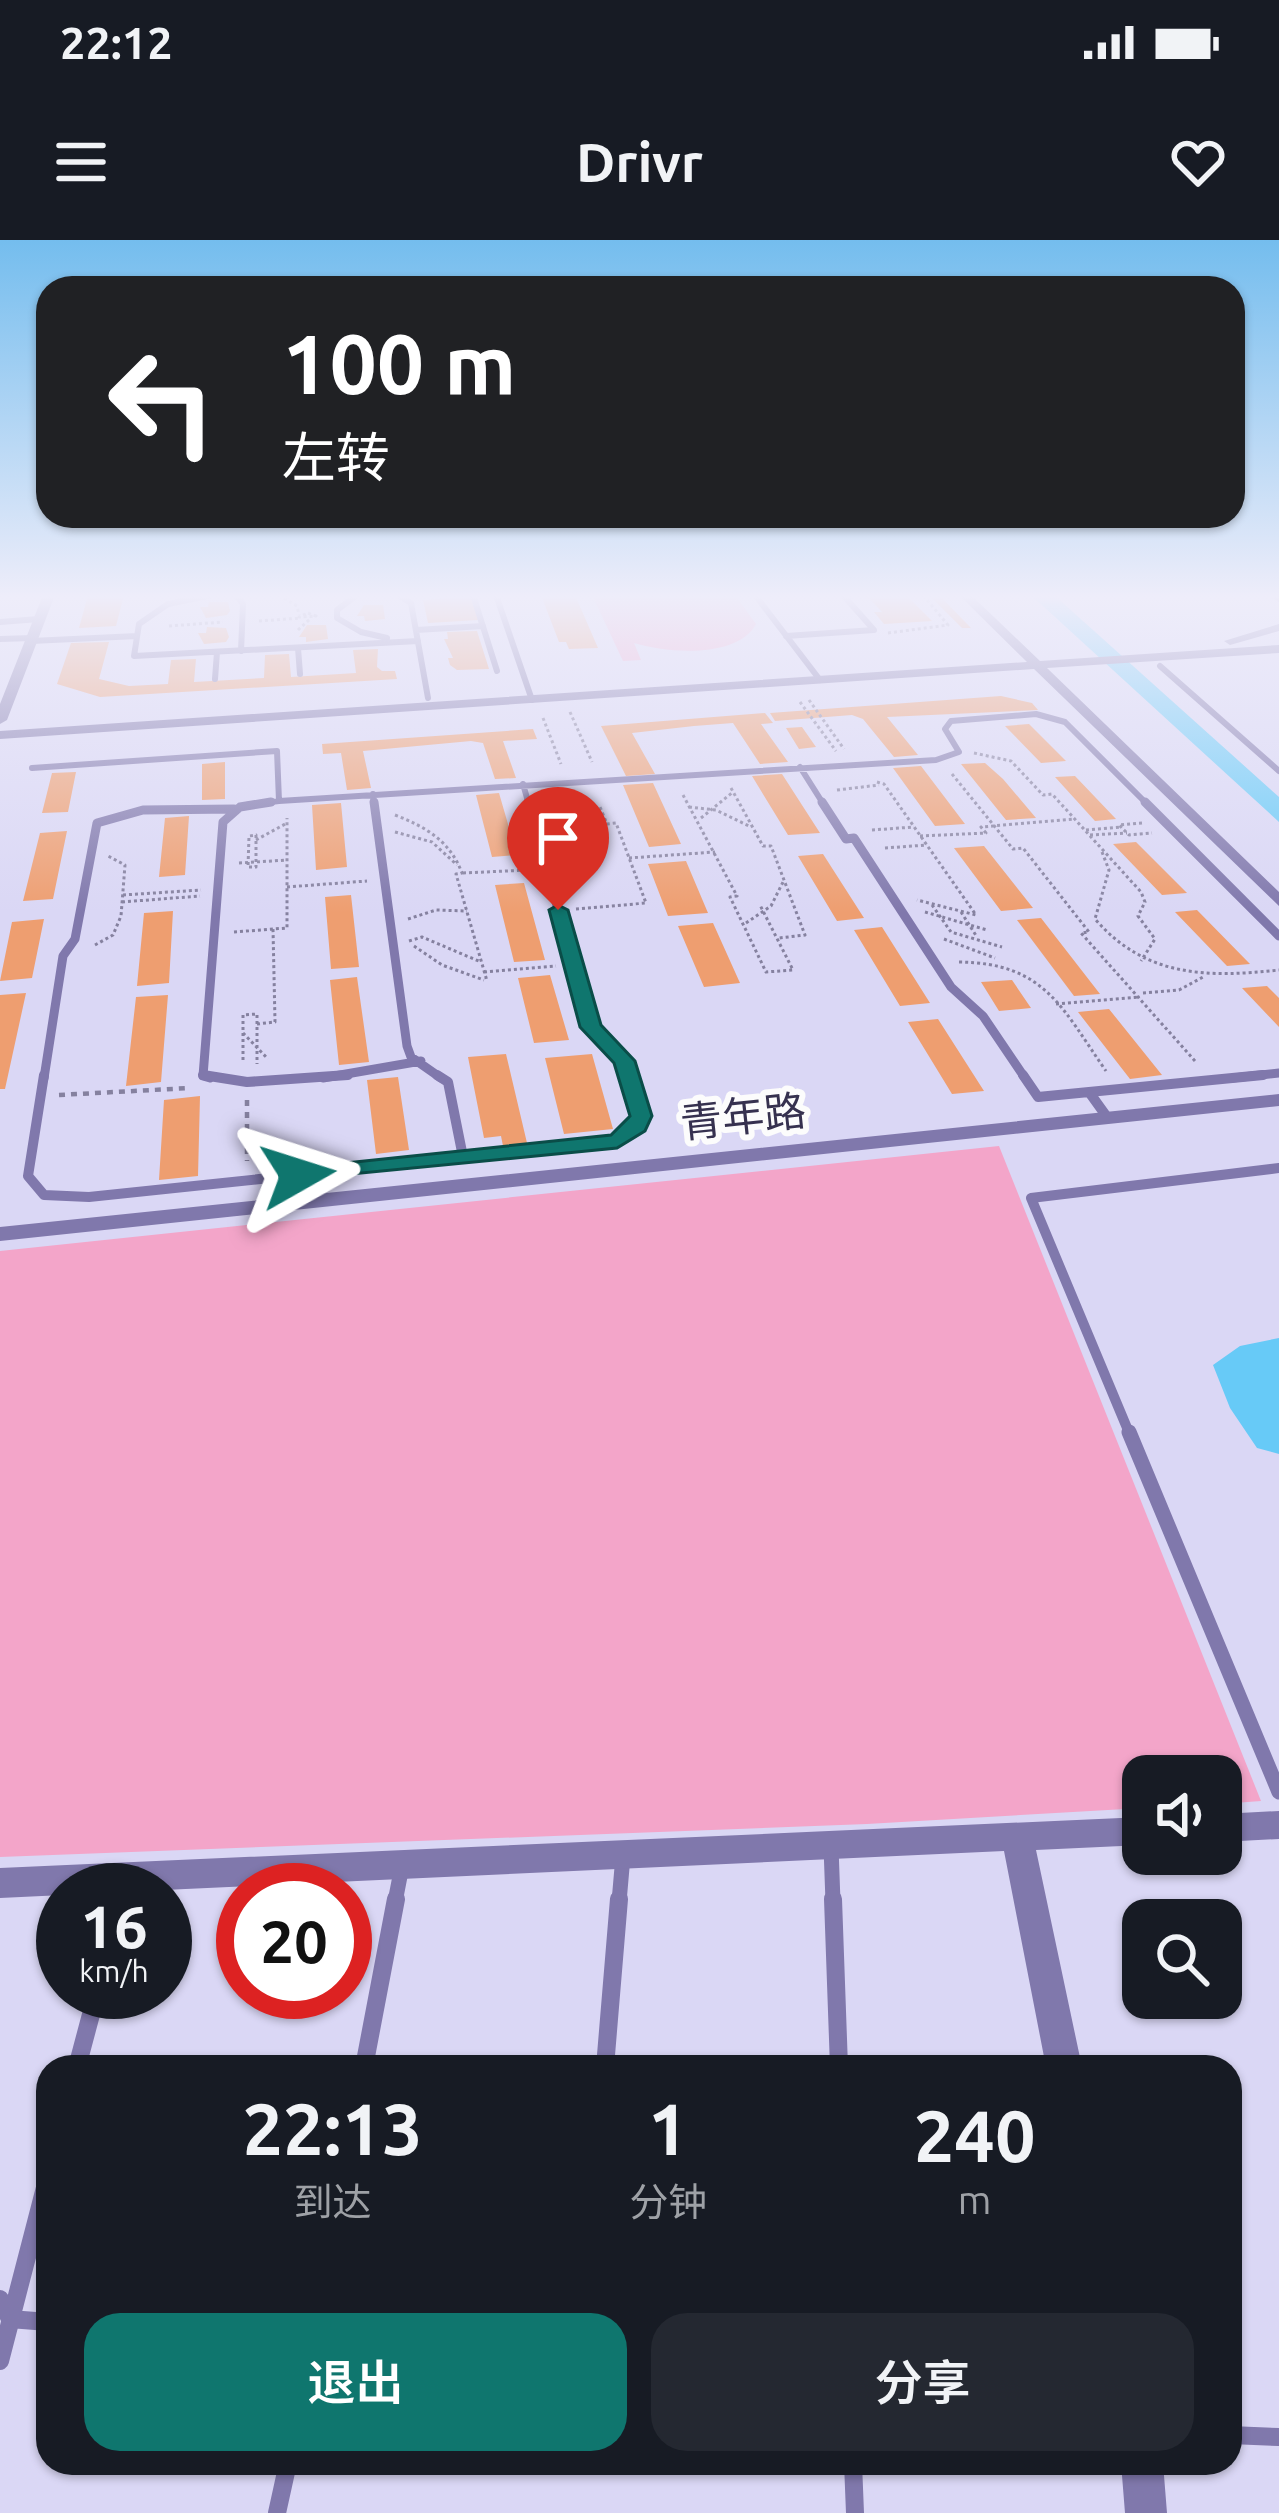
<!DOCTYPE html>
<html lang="zh">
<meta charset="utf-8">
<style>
:root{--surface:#171b24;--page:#242831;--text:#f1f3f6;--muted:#9ea1a6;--accent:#0f766e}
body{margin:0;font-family:Ubuntu,"Noto Sans SC",sans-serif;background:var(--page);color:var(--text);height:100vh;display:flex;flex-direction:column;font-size:45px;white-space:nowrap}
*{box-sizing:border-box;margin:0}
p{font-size:39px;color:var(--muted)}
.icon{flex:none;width:66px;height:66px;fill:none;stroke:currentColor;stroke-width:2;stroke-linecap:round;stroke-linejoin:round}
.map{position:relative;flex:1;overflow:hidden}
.side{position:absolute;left:36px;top:1815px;width:1206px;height:420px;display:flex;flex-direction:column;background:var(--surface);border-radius:36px;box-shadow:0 3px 9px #0004}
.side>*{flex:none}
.top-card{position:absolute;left:36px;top:36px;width:1209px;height:252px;border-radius:36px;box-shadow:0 3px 9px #0004;background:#202124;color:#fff;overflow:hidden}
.buttons{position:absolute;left:1122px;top:1515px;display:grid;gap:24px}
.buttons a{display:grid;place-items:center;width:120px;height:120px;border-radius:24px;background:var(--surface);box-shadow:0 3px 9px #0004;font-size:60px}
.speed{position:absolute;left:36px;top:1623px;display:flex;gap:24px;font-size:60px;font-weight:700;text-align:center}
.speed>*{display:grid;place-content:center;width:156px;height:156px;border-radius:50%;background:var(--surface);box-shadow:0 3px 9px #0004;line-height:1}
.speed small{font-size:30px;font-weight:400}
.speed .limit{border:18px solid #d22;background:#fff;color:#111}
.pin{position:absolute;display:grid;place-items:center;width:102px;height:102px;color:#fff;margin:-123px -51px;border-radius:50% 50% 50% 0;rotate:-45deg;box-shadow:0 0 12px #0007}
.pin .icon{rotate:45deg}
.me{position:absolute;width:132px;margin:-66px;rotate:84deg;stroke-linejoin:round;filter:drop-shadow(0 0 9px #0008)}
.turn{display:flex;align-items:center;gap:42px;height:252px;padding:0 48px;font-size:54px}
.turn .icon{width:156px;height:156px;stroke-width:2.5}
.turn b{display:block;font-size:84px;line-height:102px}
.eta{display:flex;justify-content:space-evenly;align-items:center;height:204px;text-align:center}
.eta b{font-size:72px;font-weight:600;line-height:84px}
.primary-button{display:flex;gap:24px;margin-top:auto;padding:24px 48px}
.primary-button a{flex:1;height:138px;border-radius:36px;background:var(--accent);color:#fff;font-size:48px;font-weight:600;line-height:138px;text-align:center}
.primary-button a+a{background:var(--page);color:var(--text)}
.status{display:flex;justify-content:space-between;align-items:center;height:84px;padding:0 60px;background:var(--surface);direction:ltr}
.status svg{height:33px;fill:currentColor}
header{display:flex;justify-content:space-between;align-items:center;height:156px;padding:0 48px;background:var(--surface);font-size:54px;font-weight:600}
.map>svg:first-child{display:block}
.green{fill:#f3a5c9}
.water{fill:#67caf7}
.building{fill:#ee9e70}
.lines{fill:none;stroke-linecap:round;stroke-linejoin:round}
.path-far1{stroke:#85819f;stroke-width:3;stroke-dasharray:3 3;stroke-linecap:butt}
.path{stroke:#85819f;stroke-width:4.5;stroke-dasharray:6 6;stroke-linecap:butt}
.service-far4{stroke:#8078ac;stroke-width:6}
.service-far3{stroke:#8078ac;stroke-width:9}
.service-far2{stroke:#8078ac;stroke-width:10}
.service-far1{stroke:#8078ac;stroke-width:15}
.service{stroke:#8078ac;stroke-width:18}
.minor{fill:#8078ac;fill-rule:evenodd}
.tertiary{fill:#8078ac;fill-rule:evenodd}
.secondary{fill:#574892;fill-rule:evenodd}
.route{fill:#0f766e;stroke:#0a4d48;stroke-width:3}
.labels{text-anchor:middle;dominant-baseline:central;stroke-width:12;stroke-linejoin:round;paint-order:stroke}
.street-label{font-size:42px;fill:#36314f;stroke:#fcfcfc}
</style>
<div class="status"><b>22:12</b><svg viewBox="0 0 49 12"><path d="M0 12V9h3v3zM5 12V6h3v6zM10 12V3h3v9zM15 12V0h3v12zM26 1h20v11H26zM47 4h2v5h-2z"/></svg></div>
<header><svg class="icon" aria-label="menu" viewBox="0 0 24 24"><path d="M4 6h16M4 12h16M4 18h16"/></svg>Drivr<svg class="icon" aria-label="heart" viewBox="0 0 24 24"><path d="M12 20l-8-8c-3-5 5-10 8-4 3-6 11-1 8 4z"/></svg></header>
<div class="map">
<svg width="1279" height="2273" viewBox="0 0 1279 2273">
<rect width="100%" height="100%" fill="#dad7f5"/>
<path class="green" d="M592,355H735L756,384C737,419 667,413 634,403L641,420L623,421Z
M999,906L1261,1561L1221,1564V1536H1143V1568L867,1584L0,1617V1011Z"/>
<path class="water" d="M1031,355H1054L1279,557V582Z
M1279,1098V1214L1257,1208L1230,1168L1213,1125L1240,1106Z"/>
<path class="building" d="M88,355H124L116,386L79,388Z
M541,355H575L598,408L569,409L566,402H559Z
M856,355H906L932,381L884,384L874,372H882L870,359Z
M929,355H939L971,388H962Z
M472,357L478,380L428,383L423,360Z
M209,362H228L230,371L227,375L206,378L200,367H208Z
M364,365H383L385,379L365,381L364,376H357Z
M307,385H326L328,399L306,402V397H299Z
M207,387L226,388L229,397L226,402L204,404L198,393H206Z
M477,391L489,429L457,430L450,425L448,418H453L444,399H448L447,392Z
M109,402L99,439L129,446L168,444L171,420L196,419L194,442L264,438L265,415L289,414L291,437L356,433L353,410L378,409L377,427L382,431H395L397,439L100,457L57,444L71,403Z
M1001,456L1032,463L1038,470L887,477L918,515L894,517L863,479L852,475L775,481L770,473Z
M765,473L773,483L761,484L788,522L760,524L733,483L694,486L632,493L655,534L626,536L601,486Z
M1029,484L1066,521L1041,523L1005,486Z
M802,487L816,507L799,509L786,488Z
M533,489L537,499L503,501L516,538L495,539L483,503L471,501L363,511L371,548L347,550L341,513L323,514L322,504Z
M225,522V559L202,560V524Z
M985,523L1003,539L1036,578L1006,580L961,524Z
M921,526L965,584L935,586L893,528Z
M76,532L68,572L42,573L52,533Z
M782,534L820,593L788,595L752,536Z
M1075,536L1116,579L1095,581L1055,537Z
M653,543L681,604L649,607L623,545Z
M499,553L517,615L492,617L476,555Z
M341,563L347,627L316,630L312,565Z
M189,576L185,635L159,637L165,578Z
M67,591L53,659L23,661L40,593Z
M1136,602L1187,653L1162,655L1113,604Z
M984,606L1033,668L1001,671L954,608Z
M823,614L864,678L837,681L798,616Z
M686,621L708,673L668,676L648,624Z
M524,643L545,720L514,722L495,645Z
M351,655L359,727L331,729L325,657Z
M1197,670L1250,724L1227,726L1175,672Z
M173,671L169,743L137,746L144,673Z
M1041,678L1100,754L1074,756L1017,680Z
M44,679L32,738L0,741L12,682Z
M713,683L740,743L704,747L678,686Z
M882,687L930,763L900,766L854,690Z
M550,735L569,800L534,803L518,738Z
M357,737L369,822L339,825L330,740Z
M1012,740L1031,768L999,771L981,742Z
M1267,746L1279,758V787L1242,748Z
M26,753L5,849H0V755Z
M168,755L161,842L126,846L136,757Z
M1109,769L1162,835L1130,839L1078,772Z
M938,779L984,851L952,854L908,782Z
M506,814L527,903L503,906L501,896L484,898L468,817Z
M592,814L613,889L564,894L545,818Z
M398,837L409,910L376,914L367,840Z
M200,856L198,936L159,940L164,860Z"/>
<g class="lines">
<path class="path-far1" d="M279,355L297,366L299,375
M308,373L316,376L299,377Z
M259,381L301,378
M169,386L223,382
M298,390L310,379
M888,393L948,385L923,355
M809,460L844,509
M800,462L836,511
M570,472L592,522
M543,478L561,524
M974,513L1011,521L1043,555L1052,554L1141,652L1145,662L1138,676L1155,699L1141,721
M952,534L1013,609L1023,608L1089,692L1081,693L1195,821
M877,542L884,544L976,675L917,660
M731,548L763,606H771L805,695L779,698
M837,550L879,545
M683,555L737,656L730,657L766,732L793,730L760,665
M689,567L716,570L751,587
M395,575C426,587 450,601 462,633L456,634L487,741
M701,578L733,552
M549,579L603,575
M1142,583L1119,585L1129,595L1152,593
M872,590L914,587
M1086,590L1122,587
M395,592L432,602L457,625
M256,595V627H248L249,596Z
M1090,595L1127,593
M920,596L986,593L981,587L1074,579
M256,600L287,583
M885,608L927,605
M1102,612L1109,630L1095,679C1145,737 1207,738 1279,730
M629,618L715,612
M239,623L287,620
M463,633L528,630
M287,647L367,641
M123,655L201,650
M122,662L200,656
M932,665L951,692L1002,707
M576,669L646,663L616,583L607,584L600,567L585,568
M925,672L987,690
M961,672L977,697
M408,679L436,670L467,671
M746,683L771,666L784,640
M234,692L287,688V578
M944,699L995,718
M409,701L422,697L481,722
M95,705L113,695L121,676L125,625L108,616
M414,706L442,725L484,740
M959,722C1045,723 1062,768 1106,831
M484,732L556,726
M1143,753L1179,750L1205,736
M1056,764L1140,757
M257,784L275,782L273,689
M243,793L268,819
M243,820V775L257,774V824"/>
<path class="path" d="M59,855L190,848
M247,860V921"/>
<path class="service-far4" d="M212,355L168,364L139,384L134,416L418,401
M236,355L243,364L241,411
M357,355L337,370V378L361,392L387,398
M398,355L411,363L428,458
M473,355L497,431
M496,355L532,460
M755,355L820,440
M0,382L39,379
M416,390L483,386
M786,396L874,390L843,355
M0,399L32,398
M31,401L137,396
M298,408L300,434
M1160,426L1279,531
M215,439L217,412
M800,527L824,565
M32,528L277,511L279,561L936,520L959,512L945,489L951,481L1036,474L1065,482L1148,565
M523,544L529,565
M373,554L374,565
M246,565L279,561"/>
<path class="service-far3" d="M374,562L407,806L411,817L441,838
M528,562L591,787L624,821L629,838
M822,562L846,599L854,598L951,747L983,776L1025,838
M1145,562L1279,696
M44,838L63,716L75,699L97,583L143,570L234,569
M210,838L203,836L223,582L240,567L271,562
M323,838L421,821
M1233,838L1279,833"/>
<path class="service-far2" d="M44,835L28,936L44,955L89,957L602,903L628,895L641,876L628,835
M203,835L247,842L348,835
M437,835L448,842L463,917
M1023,835L1038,857L1089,852
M1107,877L1089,852L1263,835
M1130,1195L1031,958L1279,928"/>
<path class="service-far1" d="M1129,1192L1279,1552
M831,1607L833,1662
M395,1662L402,1626
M619,1662L623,1616"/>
<path class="service" d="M833,1659L839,1827
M77,1827L97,1752
M364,1827L396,1659
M605,1827L619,1659
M0,2059L10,2079L48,2082
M0,2121L48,1936
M1230,2195L1279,2197
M853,2223L855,2273
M277,2273L288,2223"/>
<path class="minor" d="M1279,1571V1599L1221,1602V1574Z
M1143,1577V1605L1036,1610L1082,1827H1046L1004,1611L164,1650H63V1655L0,1658V1628Z
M1121,2223H1163L1167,2273H1125Z"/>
<path class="tertiary" d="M43,355H55L7,480L0,484V464Z
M959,355H971L1040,421L1279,405V413L1047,428L1279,652V666L1034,429L0,499V491L1027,422Z
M1279,384V391L1230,405L1224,401Z
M1279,854V866L0,1001V987Z"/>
<path class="secondary" d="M1268,355H1279V362Z"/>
</g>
<linearGradient id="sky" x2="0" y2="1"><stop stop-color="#74bdee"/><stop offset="0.53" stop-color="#eeedfa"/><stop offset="1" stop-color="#eeedfa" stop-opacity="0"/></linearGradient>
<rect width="1279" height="673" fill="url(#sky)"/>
<path class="route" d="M558,665L568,670L601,785L635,821L652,876L645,891L617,908L290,940L287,935L298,928L611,895L630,876L614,823L580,787L549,670Z"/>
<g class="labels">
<g class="street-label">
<text transform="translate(743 876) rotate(-6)">青年路</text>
</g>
</g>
</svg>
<div class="buttons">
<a><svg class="icon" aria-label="sound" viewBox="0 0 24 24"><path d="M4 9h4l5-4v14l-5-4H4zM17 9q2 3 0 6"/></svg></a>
<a><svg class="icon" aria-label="search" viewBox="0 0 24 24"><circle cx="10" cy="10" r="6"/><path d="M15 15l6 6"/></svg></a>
</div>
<div class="speed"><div>16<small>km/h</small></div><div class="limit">20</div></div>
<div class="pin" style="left:558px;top:670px;background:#d93025"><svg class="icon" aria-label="arrive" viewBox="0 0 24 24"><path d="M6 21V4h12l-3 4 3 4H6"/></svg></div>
<svg class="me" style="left:298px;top:935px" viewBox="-20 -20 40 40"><path d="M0-17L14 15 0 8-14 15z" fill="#0f766e" stroke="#fff" stroke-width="4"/></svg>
<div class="top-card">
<div class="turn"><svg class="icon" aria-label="left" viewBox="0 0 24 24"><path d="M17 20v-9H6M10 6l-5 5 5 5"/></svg><div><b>100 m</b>左转</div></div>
</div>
<section class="side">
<div class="eta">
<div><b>22:13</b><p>到达</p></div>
<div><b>1</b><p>分钟</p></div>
<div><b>240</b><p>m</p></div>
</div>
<div class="primary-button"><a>退出</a><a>分享</a></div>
</section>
</div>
